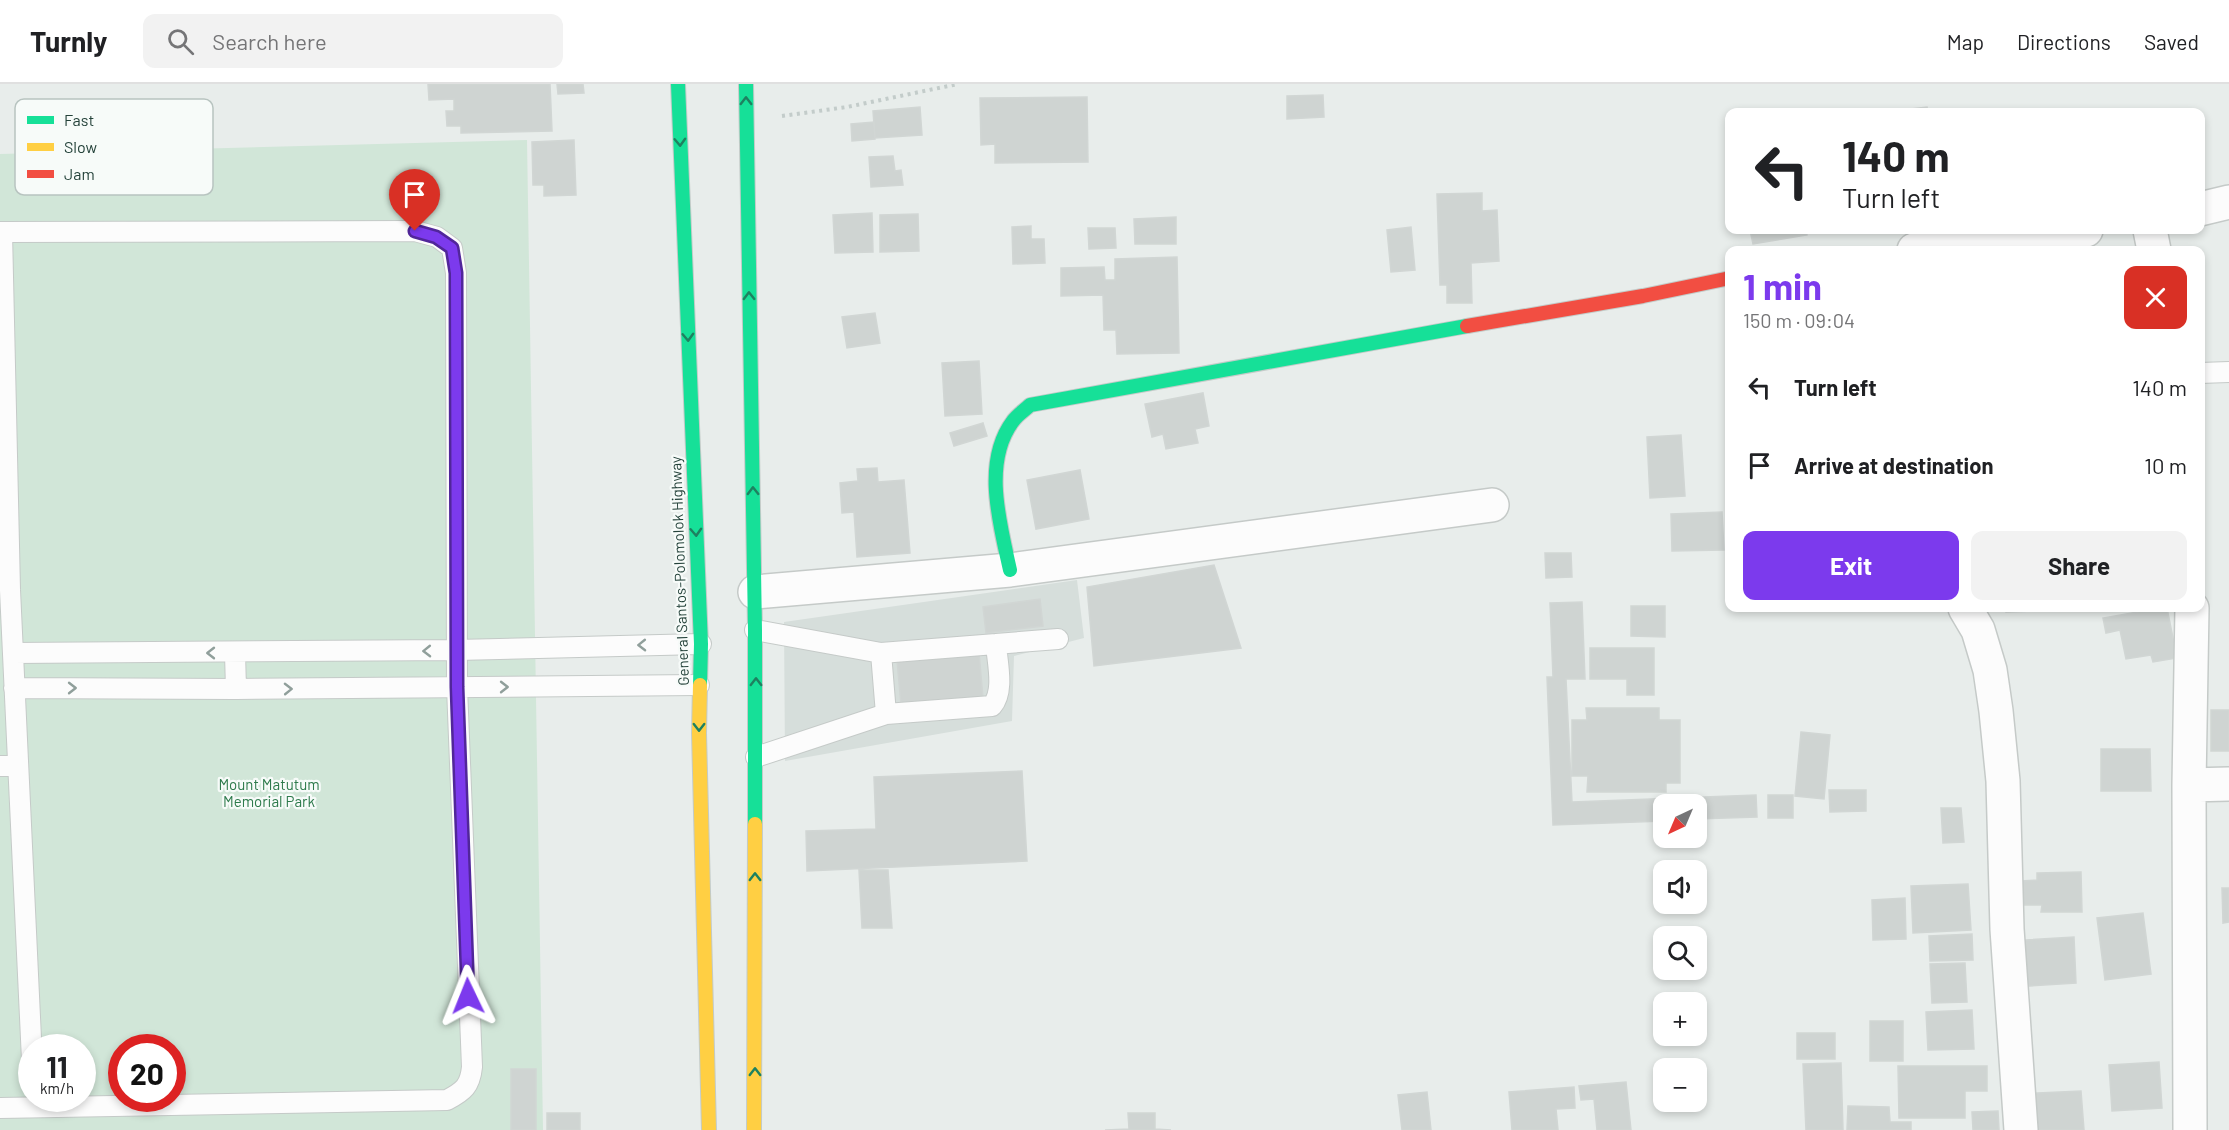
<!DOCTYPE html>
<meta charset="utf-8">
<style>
:root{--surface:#fff;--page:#f2f2f2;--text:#202124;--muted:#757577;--line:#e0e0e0;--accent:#7c3aed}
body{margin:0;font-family:Barlow,sans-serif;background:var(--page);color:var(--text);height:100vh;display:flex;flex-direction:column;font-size:22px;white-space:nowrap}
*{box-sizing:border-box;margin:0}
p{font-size:20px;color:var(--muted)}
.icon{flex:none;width:33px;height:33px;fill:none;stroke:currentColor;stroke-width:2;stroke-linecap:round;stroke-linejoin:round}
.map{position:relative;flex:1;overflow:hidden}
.side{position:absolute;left:1725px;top:162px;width:480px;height:366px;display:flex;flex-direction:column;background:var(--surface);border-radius:12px;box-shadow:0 3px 9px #0003}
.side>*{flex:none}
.top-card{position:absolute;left:1725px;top:24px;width:480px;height:126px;border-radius:12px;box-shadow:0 3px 9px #0003;background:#fff;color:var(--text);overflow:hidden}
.needle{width:39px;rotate:224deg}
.buttons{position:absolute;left:1653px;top:710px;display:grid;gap:12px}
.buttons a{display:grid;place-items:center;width:54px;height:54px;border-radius:12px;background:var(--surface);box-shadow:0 3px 9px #0003;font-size:30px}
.speed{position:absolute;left:18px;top:950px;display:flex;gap:12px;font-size:30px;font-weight:700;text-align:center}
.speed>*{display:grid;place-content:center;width:78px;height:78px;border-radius:50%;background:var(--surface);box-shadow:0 3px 9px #0003;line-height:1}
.speed small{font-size:15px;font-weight:400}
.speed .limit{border:9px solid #d22;background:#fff;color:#111}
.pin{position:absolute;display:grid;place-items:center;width:51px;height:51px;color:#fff;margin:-62px -26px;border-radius:50% 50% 50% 0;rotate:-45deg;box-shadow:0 0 6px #0007}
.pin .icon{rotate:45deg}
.me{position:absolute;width:66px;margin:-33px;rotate:358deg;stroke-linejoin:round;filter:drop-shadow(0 0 4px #0008)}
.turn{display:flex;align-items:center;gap:21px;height:126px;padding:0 18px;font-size:27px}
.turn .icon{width:78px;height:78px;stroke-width:2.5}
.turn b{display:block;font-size:42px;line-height:51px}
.round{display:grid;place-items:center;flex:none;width:63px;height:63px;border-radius:12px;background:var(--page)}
.summary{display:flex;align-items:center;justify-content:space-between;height:102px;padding:0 18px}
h1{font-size:36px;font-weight:700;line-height:45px;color:var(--accent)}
.primary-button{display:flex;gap:12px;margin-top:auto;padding:12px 18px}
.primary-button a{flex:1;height:69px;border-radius:12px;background:var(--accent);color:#fff;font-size:24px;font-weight:700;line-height:69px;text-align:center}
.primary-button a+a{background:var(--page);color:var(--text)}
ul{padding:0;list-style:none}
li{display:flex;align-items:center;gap:18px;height:78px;padding:0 18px}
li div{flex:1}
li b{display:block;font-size:22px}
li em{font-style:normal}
header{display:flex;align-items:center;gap:36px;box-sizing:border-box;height:84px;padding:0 30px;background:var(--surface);border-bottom:2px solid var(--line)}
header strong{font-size:28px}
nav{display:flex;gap:33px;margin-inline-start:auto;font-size:21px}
.search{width:420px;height:54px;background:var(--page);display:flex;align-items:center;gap:15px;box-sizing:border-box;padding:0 21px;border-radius:12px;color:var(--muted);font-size:22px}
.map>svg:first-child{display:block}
.built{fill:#d6dedb}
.green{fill:#d1e6d8;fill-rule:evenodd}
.building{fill:#cfd4d2;stroke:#d1d6d4;stroke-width:1.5}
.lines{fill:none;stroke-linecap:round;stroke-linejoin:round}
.lane-casing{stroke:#c5cac8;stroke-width:22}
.street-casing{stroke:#c5cac8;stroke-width:36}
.fast-casing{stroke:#c3cbc8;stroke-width:16}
.slow-casing{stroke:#c3cbc8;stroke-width:16}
.jam-casing{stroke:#c3cbc8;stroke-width:16}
.path{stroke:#c3ccca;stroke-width:4;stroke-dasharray:3 4.5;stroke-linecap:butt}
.lane{stroke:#fcfcfc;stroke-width:20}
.street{stroke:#fcfcfc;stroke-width:33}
.fast{stroke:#16e098;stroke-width:14}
.slow{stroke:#ffcf43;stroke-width:14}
.jam{stroke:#f24e42;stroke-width:14}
.oneway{stroke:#1e8160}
.oneway2{stroke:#909f9b}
.route-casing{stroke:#51269a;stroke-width:15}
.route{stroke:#7c3aed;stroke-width:10}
.labels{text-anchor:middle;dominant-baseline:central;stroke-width:4.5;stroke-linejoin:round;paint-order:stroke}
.street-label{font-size:15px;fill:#24423a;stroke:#f7fbf9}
.park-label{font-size:15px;fill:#2d7a4b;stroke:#f7fbf9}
.key{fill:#f7fbf9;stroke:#b8c4c0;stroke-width:1.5}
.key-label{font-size:16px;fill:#24423a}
</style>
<header>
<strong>Turnly</strong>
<div class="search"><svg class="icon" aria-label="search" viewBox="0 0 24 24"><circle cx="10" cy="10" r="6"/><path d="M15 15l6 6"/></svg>Search here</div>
<nav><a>Map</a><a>Directions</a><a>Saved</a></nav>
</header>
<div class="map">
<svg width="2229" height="1046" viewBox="0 0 2229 1046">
<rect width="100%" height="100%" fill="#e8edeb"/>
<path class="built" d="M1077,496L1084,554L1014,572L1012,637L785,677L784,538Z"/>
<path class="green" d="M527,56L543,1046H0V70ZM32,963H82V1014H32ZM122,963H172V1014H122Z"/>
<path class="building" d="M428,0H550L552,47L461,49V42H447L446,27H454V15L429,16Z
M557,0H583L584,9L558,10Z
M1323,11L1324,33L1287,35V12Z
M1087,13L1088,78L995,79V60L981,61L980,14Z
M920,23L922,51L875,54L873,27Z
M1927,23L1928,28H1894L1893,27Z
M1853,25V28H1807Z
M874,38L875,55L852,57L851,40Z
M574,56L576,111L544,112V101H533L532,58Z
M893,72L895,87L901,86L903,101L871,103L869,73Z
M1482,109V127L1497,126L1499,177L1471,179L1472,219H1447V201H1440L1437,110Z
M872,129L873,168L835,169L833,131Z
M918,130L919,167L880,168V131Z
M1176,133V160H1135L1134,135Z
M1031,142V155H1044L1045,179L1013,180L1012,143Z
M1411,143L1415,186L1391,188L1387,146Z
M1088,144H1115L1116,164L1089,165Z
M1750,146H1806L1807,151L1753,160Z
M1177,173L1179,269L1117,270L1116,246H1104L1103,211L1061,212V184L1104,183L1105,196H1115V175Z
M875,229L880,259L847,264L842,233Z
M979,277L982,330L945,332L942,279Z
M1203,309L1209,342L1195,345L1198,359L1166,365L1163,350L1152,353L1145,320Z
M983,339L987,352L954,362L950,349Z
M1681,351L1685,412L1650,414L1647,353Z
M877,384L878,398L904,396L910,469L857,473L854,428L842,429L840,399L858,397L857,385Z
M1080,386L1089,435L1036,445L1027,396Z
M1722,428L1724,466L1672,467L1671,430Z
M1545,469H1571L1572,493L1546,494Z
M1214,481L1241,564L1094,582L1087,503Z
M1040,515L1043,542L986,549L983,523Z
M1582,518L1585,595H1566L1572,718L1756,711L1757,733L1696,735V720H1664V737L1553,741L1547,593H1553L1550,519Z
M1631,522H1665V553L1631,552Z
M2006,524H2056V526L2006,528Z
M2160,524H2167L2177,574L2153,578L2151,571L2126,575L2120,546L2106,549L2103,534Z
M1590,564H1654V611H1627V595H1590Z
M979,569L983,614L901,620L897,576Z
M1586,624H1659V636H1680V699H1666V708H1587L1588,692H1572V636H1587Z
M2211,626H2229V667H2211Z
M1801,648L1830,651L1824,715L1795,712Z
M2101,665H2150L2151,707H2101Z
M1022,687L1027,777L807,787L806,747L876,745L874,693Z
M1829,706H1866V727L1830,728Z
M1768,711H1793V734H1768Z
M1941,724H1961L1964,758L1943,759Z
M859,786H888L892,844H862Z
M2081,788L2082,828H2041L2042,821H2022L2021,797L2037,796V789Z
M1968,800L1971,846L1913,849L1911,802Z
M2222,804H2229V838L2223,839Z
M1905,814L1906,855L1873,856L1872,816Z
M2143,829L2151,890L2105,896L2097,834Z
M1972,850L1973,876L1930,877L1929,852Z
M2074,853L2076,899L2014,903L2010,857Z
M1965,879L1967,918L1932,919L1930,880Z
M1972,926L1974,965L1928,966L1926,928Z
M1870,937H1903V977H1870Z
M1797,949H1835V975H1797Z
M2159,978L2162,1024L2112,1027L2109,981Z
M1841,979L1843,1046H1806L1803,980Z
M1898,982H1987V1007H1965V1034H1899Z
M511,985H536V1046H511Z
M1626,998L1631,1046H1597L1594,1015L1581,1016L1579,1002Z
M1574,1003L1575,1024L1556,1025L1558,1046H1512L1509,1008Z
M2081,1007L2084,1046H2021L2019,1010Z
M1427,1008L1431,1046H1402L1398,1011Z
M1848,1022L1889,1023L1890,1038H1911V1046H1847Z
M1998,1027L1999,1046H1973L1972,1028Z
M547,1029H580V1046H547Z
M1128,1029H1155V1045L1171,1046H1105L1129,1045Z"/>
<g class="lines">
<g class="lane-casing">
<path id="lane" d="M0,148L415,147L437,153L452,164L456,189L457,603L472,983C470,1002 464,1007 447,1016L0,1024
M2,148L10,506L32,976
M2200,289L2229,288
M755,546L881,569L1058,555
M13,569L456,566L701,560
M235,569L236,605
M881,569L886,630
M14,604L236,605L699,601
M756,673L886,630L992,622C1005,607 997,578 996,560
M0,682H18"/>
</g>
<g class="street-casing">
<path id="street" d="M2200,125L2229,118
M2150,146L2154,166
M1914,166L2086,146
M755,508L1010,486L1492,421
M1965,524L1978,546L1990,586L1996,627L2003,697L2007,845L2021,1046
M2189,701L2229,700
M2190,1046L2189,701L2192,524"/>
</g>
<g class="fast-casing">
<path id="fast" d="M678,0L701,560L700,601
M746,0L755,546V740
M1010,486C1000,440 982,378 1013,337C1017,331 1025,326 1030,321L1467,242"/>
</g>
<g class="slow-casing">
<path id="slow" d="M700,601L699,649L709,1046
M754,1046L755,740"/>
</g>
<g class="jam-casing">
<path id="jam" d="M1467,242L1643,212L1730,194"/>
</g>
<path class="path" d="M782,32L847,23L958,0"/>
<use href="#lane" class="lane"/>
<use href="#street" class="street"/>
<use href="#fast" class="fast"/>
<use href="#slow" class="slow"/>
<use href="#jam" class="jam"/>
</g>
<defs><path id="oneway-chevron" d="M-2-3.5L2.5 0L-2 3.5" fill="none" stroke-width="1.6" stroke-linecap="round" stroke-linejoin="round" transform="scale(1.5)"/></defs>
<g class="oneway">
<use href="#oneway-chevron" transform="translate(746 17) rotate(-90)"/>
<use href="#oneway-chevron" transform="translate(680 58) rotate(88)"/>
<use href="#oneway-chevron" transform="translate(749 212) rotate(-91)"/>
<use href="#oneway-chevron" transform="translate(688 253) rotate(88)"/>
<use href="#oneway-chevron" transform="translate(753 407) rotate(-91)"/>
<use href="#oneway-chevron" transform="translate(696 448) rotate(87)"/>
<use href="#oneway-chevron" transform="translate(756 598) rotate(-90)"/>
<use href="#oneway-chevron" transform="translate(699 643) rotate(90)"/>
<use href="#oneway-chevron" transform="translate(755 793) rotate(-90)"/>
<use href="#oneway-chevron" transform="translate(755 988) rotate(-90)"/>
</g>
<g class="oneway2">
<use href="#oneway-chevron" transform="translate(642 561) rotate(179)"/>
<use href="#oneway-chevron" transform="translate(427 567) rotate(179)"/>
<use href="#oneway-chevron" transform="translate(211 569) rotate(180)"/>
<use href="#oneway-chevron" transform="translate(504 603)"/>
<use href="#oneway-chevron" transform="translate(72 604)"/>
<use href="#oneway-chevron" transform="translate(288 605) rotate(-1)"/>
</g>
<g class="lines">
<g class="route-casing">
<path id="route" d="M415,147L436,153L452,164L456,189L457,603L468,912"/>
</g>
<use href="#route" class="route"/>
</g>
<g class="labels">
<g class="street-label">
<text transform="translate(679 487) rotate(-92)">General Santos-Polomolok Highway</text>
</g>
<g class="park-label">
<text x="269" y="700">Mount Matutum<tspan x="269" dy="17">Memorial Park</tspan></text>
</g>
</g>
<rect x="15" y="15" width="198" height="96" rx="9" class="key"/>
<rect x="27" y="32" width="27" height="8" fill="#16e098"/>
<rect x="27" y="59" width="27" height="8" fill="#ffcf43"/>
<rect x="27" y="86" width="27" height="8" fill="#f24e42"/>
<g class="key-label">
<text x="64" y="42">Fast</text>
<text x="64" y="69">Slow</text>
<text x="64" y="96">Jam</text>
</g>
</svg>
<div class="buttons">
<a><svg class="needle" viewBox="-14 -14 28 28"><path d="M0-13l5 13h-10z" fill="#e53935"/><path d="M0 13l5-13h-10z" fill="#757577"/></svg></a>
<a><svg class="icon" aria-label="sound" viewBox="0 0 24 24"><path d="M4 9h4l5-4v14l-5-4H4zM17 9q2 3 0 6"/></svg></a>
<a><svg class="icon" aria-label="search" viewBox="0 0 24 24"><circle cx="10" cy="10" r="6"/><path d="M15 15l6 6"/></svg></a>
<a>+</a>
<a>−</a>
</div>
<div class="speed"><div>11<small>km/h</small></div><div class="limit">20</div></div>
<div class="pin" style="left:415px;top:147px;background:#d93025"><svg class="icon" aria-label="arrive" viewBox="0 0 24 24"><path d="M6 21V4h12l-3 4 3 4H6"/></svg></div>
<svg class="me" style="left:468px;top:912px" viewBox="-20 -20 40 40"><path d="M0-17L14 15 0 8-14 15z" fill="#7c3aed" stroke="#fff" stroke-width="4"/></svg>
<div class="top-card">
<div class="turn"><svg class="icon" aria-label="left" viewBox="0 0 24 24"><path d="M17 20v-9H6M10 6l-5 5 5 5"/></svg><div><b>140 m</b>Turn left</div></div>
</div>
<section class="side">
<div class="summary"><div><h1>1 min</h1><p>150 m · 09:04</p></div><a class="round" style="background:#d93025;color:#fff"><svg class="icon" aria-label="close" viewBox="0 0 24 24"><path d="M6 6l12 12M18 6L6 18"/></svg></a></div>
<ul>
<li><svg class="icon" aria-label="left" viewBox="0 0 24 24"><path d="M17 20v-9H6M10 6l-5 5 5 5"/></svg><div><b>Turn left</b></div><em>140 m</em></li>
<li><svg class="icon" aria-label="arrive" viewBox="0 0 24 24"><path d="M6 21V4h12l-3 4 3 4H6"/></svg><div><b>Arrive at destination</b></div><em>10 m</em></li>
</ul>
<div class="primary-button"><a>Exit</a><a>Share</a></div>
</section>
</div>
